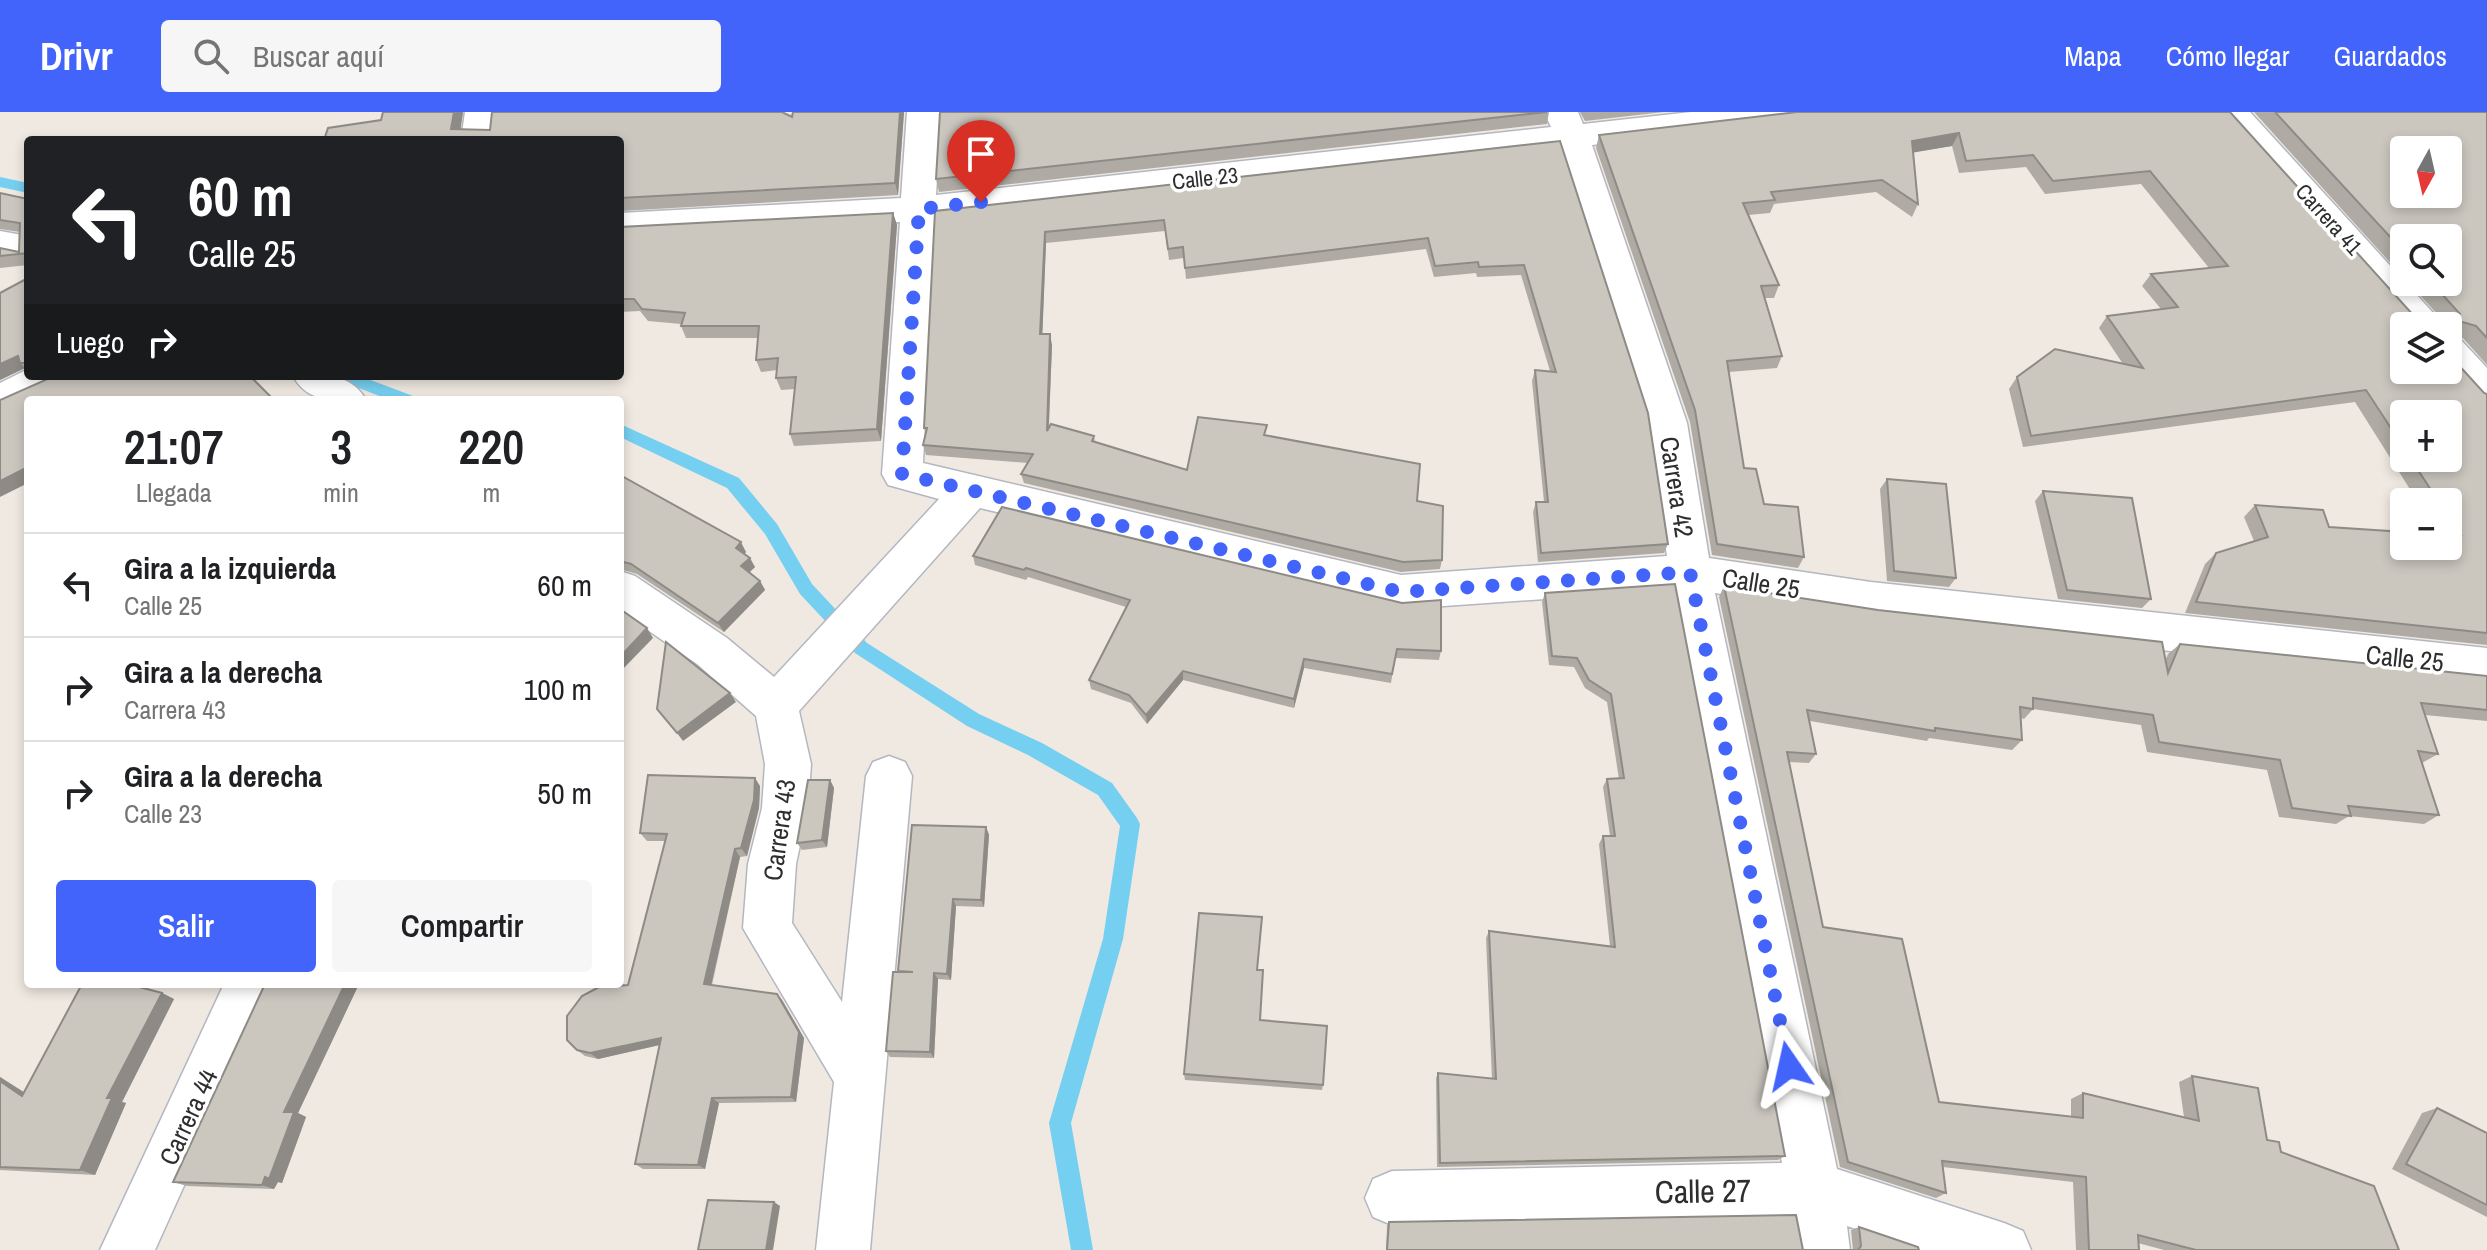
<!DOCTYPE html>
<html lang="es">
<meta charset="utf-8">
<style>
:root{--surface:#fff;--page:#f6f6f6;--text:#202124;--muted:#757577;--line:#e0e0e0;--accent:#4264fb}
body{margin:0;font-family:"Archivo Narrow",sans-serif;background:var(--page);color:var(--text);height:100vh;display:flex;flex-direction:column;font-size:30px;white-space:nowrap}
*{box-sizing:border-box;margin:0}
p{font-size:26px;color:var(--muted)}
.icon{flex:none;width:44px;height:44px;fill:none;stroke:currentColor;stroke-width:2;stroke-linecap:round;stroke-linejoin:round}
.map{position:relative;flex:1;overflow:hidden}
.drawer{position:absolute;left:24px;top:284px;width:600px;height:592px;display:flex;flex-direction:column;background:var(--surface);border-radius:8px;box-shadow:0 4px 12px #0003}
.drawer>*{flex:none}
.hud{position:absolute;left:24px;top:24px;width:600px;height:244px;border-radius:8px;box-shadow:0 4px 12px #0003;background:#202124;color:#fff;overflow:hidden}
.needle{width:52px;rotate:188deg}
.fabs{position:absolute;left:2390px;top:24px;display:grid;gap:16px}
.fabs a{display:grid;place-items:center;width:72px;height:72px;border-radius:8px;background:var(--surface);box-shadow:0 4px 12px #0003;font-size:40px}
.pin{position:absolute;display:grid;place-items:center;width:68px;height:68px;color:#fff;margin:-82px -34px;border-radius:50% 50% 50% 0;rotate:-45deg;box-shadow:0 0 8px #0007}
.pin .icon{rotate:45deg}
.me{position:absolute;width:88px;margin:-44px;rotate:349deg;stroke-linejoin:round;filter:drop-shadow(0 0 6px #0008)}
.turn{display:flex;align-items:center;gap:28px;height:168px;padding:0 32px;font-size:36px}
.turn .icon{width:104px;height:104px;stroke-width:2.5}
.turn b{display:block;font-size:56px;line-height:68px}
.then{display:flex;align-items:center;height:76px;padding:0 32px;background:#0003;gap:16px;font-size:30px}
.eta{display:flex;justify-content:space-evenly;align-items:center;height:136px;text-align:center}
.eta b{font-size:48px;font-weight:600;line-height:56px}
.primary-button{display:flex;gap:16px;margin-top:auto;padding:16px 32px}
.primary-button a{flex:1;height:92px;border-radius:8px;background:var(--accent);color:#fff;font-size:32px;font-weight:600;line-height:92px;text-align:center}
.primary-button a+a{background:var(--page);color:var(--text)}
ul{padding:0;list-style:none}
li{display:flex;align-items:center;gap:24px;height:104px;padding:0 32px;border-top:2px solid var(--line)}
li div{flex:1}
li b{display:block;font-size:30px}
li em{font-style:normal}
header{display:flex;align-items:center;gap:48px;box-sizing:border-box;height:112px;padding:0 40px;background:var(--accent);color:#fff}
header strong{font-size:38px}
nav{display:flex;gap:44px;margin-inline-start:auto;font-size:28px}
.search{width:560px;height:72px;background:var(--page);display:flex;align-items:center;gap:20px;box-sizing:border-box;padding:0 28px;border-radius:8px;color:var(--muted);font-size:30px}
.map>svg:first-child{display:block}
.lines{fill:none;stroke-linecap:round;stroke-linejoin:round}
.stream{fill:#75cff0;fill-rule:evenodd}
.street-casing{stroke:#b4b7c1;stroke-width:3}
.secondary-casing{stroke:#b4b7c1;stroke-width:3}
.street{fill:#fff;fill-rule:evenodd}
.secondary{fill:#fff;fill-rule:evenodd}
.wall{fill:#afaba4;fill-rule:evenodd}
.shaded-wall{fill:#8e8b86}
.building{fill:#cbc7bf;stroke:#8e8b86;stroke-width:2;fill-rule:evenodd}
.route{stroke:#4264fb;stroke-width:14;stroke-dasharray:0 25.2}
.labels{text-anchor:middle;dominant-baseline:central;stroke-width:7;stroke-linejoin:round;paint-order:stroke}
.far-street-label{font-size:22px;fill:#2e2e2e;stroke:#fff}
.street-label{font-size:26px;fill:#2e2e2e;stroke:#fff}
.near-street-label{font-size:32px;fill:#2e2e2e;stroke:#fff}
</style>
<header>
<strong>Drivr</strong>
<div class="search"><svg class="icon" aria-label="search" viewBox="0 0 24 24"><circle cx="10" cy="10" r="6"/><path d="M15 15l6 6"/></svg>Buscar aquí</div>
<nav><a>Mapa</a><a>Cómo llegar</a><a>Guardados</a></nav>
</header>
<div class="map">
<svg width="2487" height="1138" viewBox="0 0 2487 1138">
<rect width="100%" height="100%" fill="#efe9e1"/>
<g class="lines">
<path class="stream" d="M0,65L28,71V81L0,75Z
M336,264H360L413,284L415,288H390L338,268Z
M620,312L739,366L777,412L812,472L867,531L979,602L1042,631L1112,671L1137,706L1140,712L1123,827L1071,1011L1093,1138H1071L1049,1011L1103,827L1120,714L1098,683L1028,643L967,614L855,541L800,482L765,422L727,376L620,325Z"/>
<g class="street-casing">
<path id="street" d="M465,0H499L495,28H461Z
M907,0H941L936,83L1551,15L1544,0H1578L1583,12L1691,0H1805L1800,8L1788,11L1592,33L1687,311L1709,446L1871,470L2487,536V574L1871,506L1715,481L1837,1057L2004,1111L2023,1119L2031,1138H1919L1847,1114L1850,1138H1796L1791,1104L1392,1113L1373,1105L1365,1086L1373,1067L1392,1059L1782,1051L1673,478L1401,497L980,396L799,599L811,652L808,696L796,752L792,811L842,890L866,664L873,650L889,644L905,650L912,664L870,1138H816L834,970L743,816L748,752L762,696L765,652L756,604L697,552L620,499V459L635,464L727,526L774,565L939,387L888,373L882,362L900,110L620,125V101L901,86ZM1560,37L1647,311L1667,444L1401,463L923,351L935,107Z
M0,119L28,124V148L0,143Z
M28,257V264H66L60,274L0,303V271Z
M293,264C322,264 350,259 366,288C337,288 309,293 293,264Z
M224,872H275L155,1138H100Z"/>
</g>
<g class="secondary-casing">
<path id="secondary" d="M2214,0H2250L2445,214H2404Z
M2448,224L2461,228L2487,256V295L2473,291L2444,258H2448Z"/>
</g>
<use href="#street" class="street"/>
<use href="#secondary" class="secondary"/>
</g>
<path class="wall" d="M383,0H463L460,17L490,18L904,0L898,83L620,99V28H324L381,8Z
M1549,0L1547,12L939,80L936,67Z
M1580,0H1664L1585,9Z
M2230,0L2414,204H2439L2408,170H2448L2404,126V166L2254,0H2487V253L2463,226L2458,225L2454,248L2484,281L2487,282V533L2185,501L2205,452L2216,441L2254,429L2244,405L2255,393L2329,415L2448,434V390H2418L2355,290L2023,335L2009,277L2017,265L2123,252L2099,216L2107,204L2161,197L2142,174L2151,162L2209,156L2141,72L2045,82L2026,55L1959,61L1952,34L1913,40L1918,92L1912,105L1876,80L1774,92L1770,101L1748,103L1779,173L1774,186H1765L1782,244L1777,256L1729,260L1744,356L1764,392L1804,445L1798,456L1712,443L1690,310L1596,36L1599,23L1794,1ZM2404,302L2448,346H2404Z
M1560,29L1668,432L1664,441L1538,450L1533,400L1536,390H1544L1532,269L1535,258L1550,259L1521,163L1477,165L1476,161L1434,165L1426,137L1186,167L1184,146L1169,148L1165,119L1046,131L1042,222L1052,233L1049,315L1094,324L1095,330L1187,358L1266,324L1417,389L1442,448L1440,457L1401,460L1024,371L1021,362L1028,351L926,343L923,333L926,322L924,316L935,99Z
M0,81L28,87V153L0,156V136L19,140L20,120L0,117Z
M893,101L897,113L881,329L794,334L790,322L795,277L781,278L776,266L777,258L761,260L756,248L758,226H686L681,214V212L648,209L640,199L620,200V115Z
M28,166V258L25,256L0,268Z
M620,363L746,440L744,442L755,455L750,460L760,469L765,478L724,520L637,462L620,457Z
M1887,367L1956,466L1949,475L1887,469L1880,377Z
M2043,379L2151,487L2142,496L2058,487L2035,389Z
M973,444L1441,539L1439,548L1395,546L1391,571L1304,556L1294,596L1183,568L1147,612L1131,591L1091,577L1089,568L1126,495L1028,465L1026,468L975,453Z
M1675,472L1785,1044L1778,1048L1437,1055L1436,966L1438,961L1492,967L1486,826L1489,819L1610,834L1599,732L1603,724H1610L1603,675L1607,667H1619L1607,590L1585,576L1574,555L1549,553L1542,490L1545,481Z
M1724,474L2165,549L2168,542L2180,532L2487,564V609L2425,603L2438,642L2422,651L2439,703L2424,712L2349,704L2336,712L2279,705L2267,658L2147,640L2141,613L2033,597L2024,607L2021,606L2022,628L2012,638L1929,626L1927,629L1810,609L1816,642L1809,651L1789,650L1823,815L1939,990L2071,1005V987L2083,981L2184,1005L2179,970L2192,964L2281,1040L2399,1138H2164L2138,1131L2139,1138H2076L2073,1070L1943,1055L1946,1081L1936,1086L1840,1055L1719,485Z
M830,668L834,676L827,735L802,738L797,731Z
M760,674L759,696L747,744L740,745L712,873L777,882L782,888L804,926L796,990L719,991L705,1057H643L635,1052L660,933L598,947L585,944L577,938L628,873L665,729H647L640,721Z
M986,715L989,723L984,795L956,794L951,868L938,867L934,946L890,945L886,939L898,860Z
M1257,858L1260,908L1323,973L1322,978L1185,968L1184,962Z
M265,872H359L298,1001L306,1005L282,1071L278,1070L274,1077L187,1074L173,1070Z
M162,881L174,887L122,990L126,991L95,1063L0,1058V965L24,980Z
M2437,996L2487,1021V1105L2392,1057L2422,1001Z
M1389,1110L1803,1138H1853L1851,1118L1859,1115L1919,1138H1386L1387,1114Z"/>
<path class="shaded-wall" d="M454,0H463L459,28L451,17Z
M900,0H904L898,83L895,71Z
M1959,21L1952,34L1905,42L1912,29Z
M893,101L897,113L881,329L877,317Z
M1045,120L1046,131L1042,233L1040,222Z
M1050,222L1052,233L1048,329L1047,319Z
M18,244L20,251L25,256L0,268V252Z
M28,355V371L0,385V369Z
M741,430L746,440L741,446L736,436Z
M750,446L755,455L746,463L741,454Z
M760,469L765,478L724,520L718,511Z
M647,516L653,526L620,560V545Z
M1304,547V556L1294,596V587Z
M1183,559V568L1147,612L1146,603Z
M730,581L736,590L683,629L677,621Z
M755,666L760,674L759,696L747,744L741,736Z
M830,668L834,676L827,735L822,728Z
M986,715L989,723L984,795L981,788Z
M735,737L740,745L710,878L704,872Z
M953,787L956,794L951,868L947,862Z
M934,861L938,867L934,946L930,940Z
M345,872H359L298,1001L306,1005L282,1071L278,1070L274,1077L262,1073L284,1000Z
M162,881L174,887L122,990L126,991L95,1063L80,1058L107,986Z
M777,882L782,888L804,926L796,990L791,985Z
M661,926L668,931L598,947L590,941Z
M0,965L37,989L22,984L0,969Z
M712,986L719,991L705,1057L698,1053Z
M774,1090L780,1094L773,1138H766Z"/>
<path class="building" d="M383,0H454L451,17L490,18L492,0H782L792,5L793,0H900L895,71L620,86V28H324L328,16L381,8Z
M940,0H1547L936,67Z
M1797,0H2230L2414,204L2457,205L2460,202L2431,170H2448V126H2404V140L2275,0H2487V226L2476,214L2459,209L2458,243L2454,248L2484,281L2487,282V521L2196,490L2216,441L2268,425L2255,393L2323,398L2329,415L2404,420V434H2448V422L2461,423L2448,404V390H2439L2410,346H2448V302H2404V336L2366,278L2031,324L2017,265L2055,237L2143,256L2107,204L2178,195L2151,162L2228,154L2150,59L2053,69L2033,43L1966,49L1959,21L1912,29L1918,92L1882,68L1771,80L1775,88L1743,91L1779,173L1761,174L1782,244L1727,249L1744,356L1756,357L1764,392L1798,395L1804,445L1717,432L1695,298L1599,23ZM2404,38H2448V82H2404ZM2404,214H2448V258H2404Z
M1560,29L1648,301L1668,432L1541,441L1536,390H1548L1535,258L1556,260L1524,153L1479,155L1478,150L1435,154L1428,126L1185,156L1183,135L1168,137L1164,108L1045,120L1040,222H1050L1047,319L1051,312L1094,324L1092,329L1187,358L1198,305L1267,313L1264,323L1420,352L1417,389L1443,394L1442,448L1403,450L1021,362L1033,342L923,333L927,316H924L935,99Z
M0,81L28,87V141L0,144V136L19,140L20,111L0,108Z
M893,101L877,317L790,322L796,265L776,266L778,246L756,248L759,214H681L685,201L642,197L634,187H620V115Z
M28,166V251H20L18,244L0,252V181Z
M52,264H250L274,288H28V355L0,369V288L50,266Z
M620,363L741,430L736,436L750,446L741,454L760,469L718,511L631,452L620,449Z
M1887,367L1946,372L1956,466L1894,459Z
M2043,379L2132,386L2151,487L2067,478Z
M1002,395L1402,491L1441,488V539L1397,537L1392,562L1304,547L1294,587L1183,559L1146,603L1129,583L1089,568L1130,488L1026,456L1024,458L973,444Z
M1675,472L1785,1044L1440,1051L1438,961L1496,967L1489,819L1615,835L1603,724H1615L1607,667L1624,666L1611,582L1589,568L1577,546L1552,544L1545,481Z
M1724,474L1878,498L2162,530L2168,561L2180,532L2487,564V598L2421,591L2438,642L2418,639L2439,703L2348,694L2351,704L2292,696L2280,648L2159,630L2153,603L2033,586V597L2020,595L2022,628L1935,616V619L1807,598L1816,642L1787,640L1823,815L1902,827L1939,990L2083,1006V981L2199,1009L2192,964L2258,976L2267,1028L2279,1030L2281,1040L2374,1074L2399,1138H2196L2138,1123L2139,1138H2089L2086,1065L1942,1049L1946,1081L1848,1050Z
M620,497L647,516L620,545Z
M666,530L730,581L677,621L657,597Z
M648,663L755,666L754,688L741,736L735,737L704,872L777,882L799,920L791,985L712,986L698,1053L635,1052L661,926L590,941L577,938L567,928V904L582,884L599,875L628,873L667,722L640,721Z
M808,668H830L822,728L797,731Z
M912,713L986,715L981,788L953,787L947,862L934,861L930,940L886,939L893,860H913L898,859Z
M1199,801L1262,805L1257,858H1263L1260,908L1327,914L1323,973L1184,962Z
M82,872H128L162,881L107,986H112L80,1058L0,1055V969L22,984Z
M265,872H345L284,1000H294L269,1067L265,1065L262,1073L173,1070Z
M2437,996L2487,1021V1093L2406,1052Z
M708,1088L774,1090L766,1138H698Z
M1796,1103L1803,1138H1858L1861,1134L1859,1115L1918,1135L1919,1138H1387L1389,1110Z"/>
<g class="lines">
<path class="route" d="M981,90L919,97L902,362L1401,480L1690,460L1789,954"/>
</g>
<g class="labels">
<g class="far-street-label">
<text transform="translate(1205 66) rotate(-6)">Calle 23</text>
<text transform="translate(2329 107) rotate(48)">Carrera 41</text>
</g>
<g class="street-label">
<text transform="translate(1677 375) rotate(81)">Carrera 42</text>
<text transform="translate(1761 471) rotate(9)">Calle 25</text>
<text transform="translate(2405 546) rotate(6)">Calle 25</text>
<text transform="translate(779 718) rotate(-82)">Carrera 43</text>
<text transform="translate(188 1005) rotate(-65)">Carrera 44</text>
</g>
<g class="near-street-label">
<text transform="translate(1703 1079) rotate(-1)">Calle 27</text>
</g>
</g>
</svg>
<div class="fabs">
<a><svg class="needle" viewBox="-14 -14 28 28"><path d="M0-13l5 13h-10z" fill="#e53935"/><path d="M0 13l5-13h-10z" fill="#757577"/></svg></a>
<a><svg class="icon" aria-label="search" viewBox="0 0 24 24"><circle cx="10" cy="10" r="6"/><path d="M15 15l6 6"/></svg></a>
<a><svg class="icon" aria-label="layers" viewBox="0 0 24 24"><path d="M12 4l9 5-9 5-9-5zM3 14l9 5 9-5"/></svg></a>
<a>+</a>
<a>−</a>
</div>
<div class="pin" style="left:981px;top:90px;background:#d93025"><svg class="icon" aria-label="arrive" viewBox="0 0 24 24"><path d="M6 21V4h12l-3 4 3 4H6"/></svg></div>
<svg class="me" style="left:1789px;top:954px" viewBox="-20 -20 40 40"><path d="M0-17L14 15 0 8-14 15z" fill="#4264fb" stroke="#fff" stroke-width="4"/></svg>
<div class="hud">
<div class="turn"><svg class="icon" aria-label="left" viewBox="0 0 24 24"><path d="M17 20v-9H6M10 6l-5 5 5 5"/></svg><div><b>60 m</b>Calle 25</div></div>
<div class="then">Luego<svg class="icon" aria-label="right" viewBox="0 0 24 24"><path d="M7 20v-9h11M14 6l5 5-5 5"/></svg></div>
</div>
<section class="drawer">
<div class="eta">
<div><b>21:07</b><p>Llegada</p></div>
<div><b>3</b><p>min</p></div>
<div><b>220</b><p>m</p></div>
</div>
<ul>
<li><svg class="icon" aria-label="left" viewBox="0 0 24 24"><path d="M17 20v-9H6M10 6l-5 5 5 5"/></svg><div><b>Gira a la izquierda</b><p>Calle 25</p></div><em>60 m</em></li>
<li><svg class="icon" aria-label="right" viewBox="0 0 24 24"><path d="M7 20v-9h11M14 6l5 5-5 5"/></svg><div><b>Gira a la derecha</b><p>Carrera 43</p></div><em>100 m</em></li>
<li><svg class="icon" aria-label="right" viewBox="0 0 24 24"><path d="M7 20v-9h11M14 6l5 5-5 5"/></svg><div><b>Gira a la derecha</b><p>Calle 23</p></div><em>50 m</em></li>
</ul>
<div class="primary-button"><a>Salir</a><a>Compartir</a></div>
</section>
</div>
